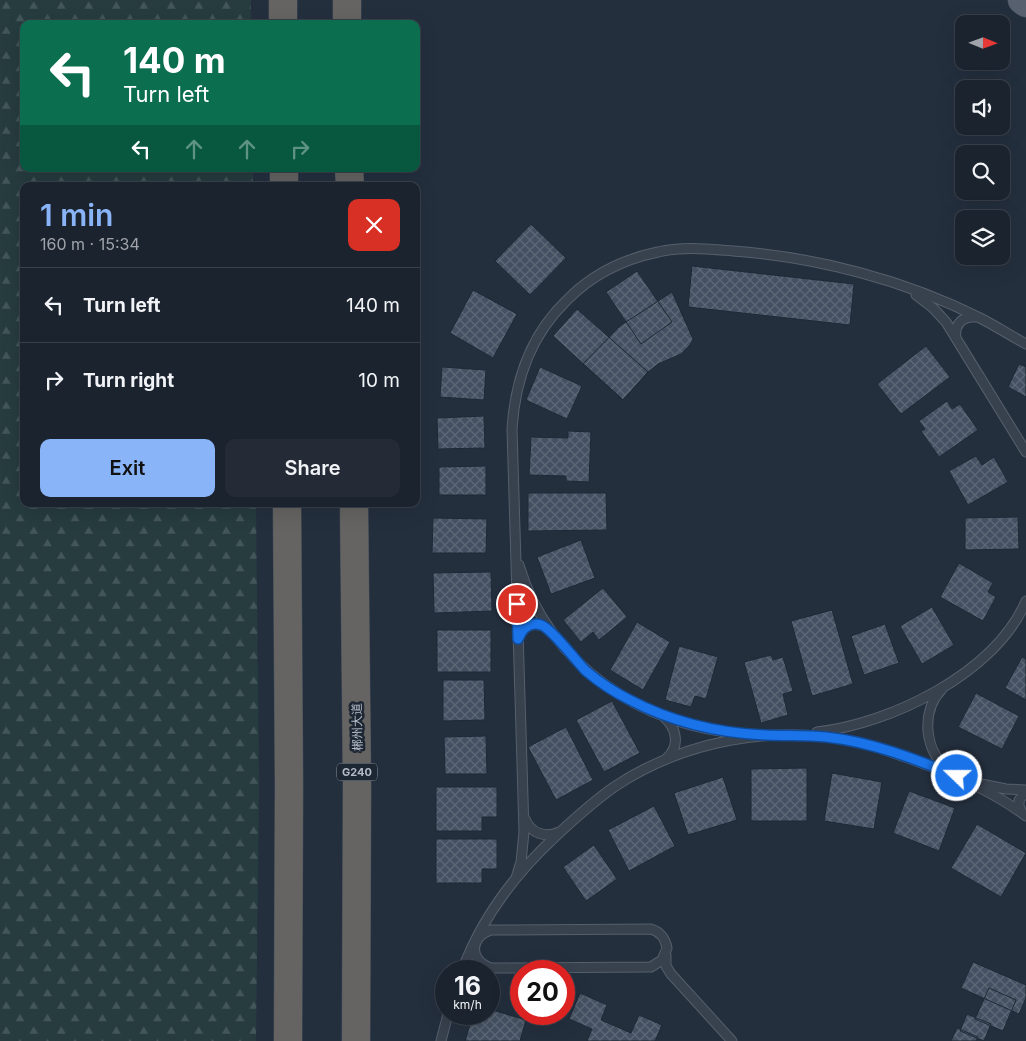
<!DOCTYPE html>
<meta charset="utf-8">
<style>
:root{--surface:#1b232e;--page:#242b36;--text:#f1f3f6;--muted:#a0a4aa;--line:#39404a;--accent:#8ab4f8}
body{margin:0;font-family:Inter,"Noto Sans SC",sans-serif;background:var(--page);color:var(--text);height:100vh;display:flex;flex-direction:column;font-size:19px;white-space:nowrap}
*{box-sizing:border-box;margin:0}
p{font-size:16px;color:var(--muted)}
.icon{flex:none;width:28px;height:28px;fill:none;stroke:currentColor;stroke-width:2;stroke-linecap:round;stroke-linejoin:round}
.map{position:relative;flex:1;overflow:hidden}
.panel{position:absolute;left:20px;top:182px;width:400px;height:325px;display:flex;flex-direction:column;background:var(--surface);border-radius:10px;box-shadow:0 5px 20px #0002,0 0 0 1px var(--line)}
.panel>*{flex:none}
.guide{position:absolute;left:20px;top:20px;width:400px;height:152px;border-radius:10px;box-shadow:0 5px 20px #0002,0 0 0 1px var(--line);background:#0b6e4f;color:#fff;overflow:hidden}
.needle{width:32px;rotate:91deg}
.buttons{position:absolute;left:955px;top:15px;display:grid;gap:10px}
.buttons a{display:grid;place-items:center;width:55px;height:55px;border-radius:10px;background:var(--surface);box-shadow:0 5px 20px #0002,0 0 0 1px var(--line);font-size:25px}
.speed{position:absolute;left:435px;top:960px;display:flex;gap:10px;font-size:25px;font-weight:700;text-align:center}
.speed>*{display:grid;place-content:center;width:65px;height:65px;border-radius:50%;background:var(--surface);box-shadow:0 5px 20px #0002,0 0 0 1px var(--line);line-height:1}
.speed small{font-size:12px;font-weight:400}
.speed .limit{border:8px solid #d22;background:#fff;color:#111}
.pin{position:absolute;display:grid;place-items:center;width:42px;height:42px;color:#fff;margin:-21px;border:2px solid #fff;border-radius:50%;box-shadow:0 1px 5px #0007}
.me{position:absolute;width:55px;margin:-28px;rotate:292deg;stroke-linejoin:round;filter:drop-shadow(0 0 4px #0008)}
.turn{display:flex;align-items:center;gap:18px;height:105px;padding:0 20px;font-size:22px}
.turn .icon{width:65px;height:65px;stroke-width:2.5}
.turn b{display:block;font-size:35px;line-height:42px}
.lanes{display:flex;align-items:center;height:48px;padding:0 20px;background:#0003;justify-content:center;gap:25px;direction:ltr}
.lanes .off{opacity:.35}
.round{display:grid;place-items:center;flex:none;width:52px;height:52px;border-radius:10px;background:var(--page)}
.head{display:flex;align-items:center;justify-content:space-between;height:85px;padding:0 20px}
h1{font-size:30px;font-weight:600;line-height:38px;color:var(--accent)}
.action{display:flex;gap:10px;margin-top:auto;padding:10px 20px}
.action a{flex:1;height:58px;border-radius:10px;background:var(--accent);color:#111;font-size:20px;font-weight:600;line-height:58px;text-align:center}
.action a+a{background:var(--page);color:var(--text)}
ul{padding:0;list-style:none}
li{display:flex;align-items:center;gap:15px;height:75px;padding:0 20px;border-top:1px solid var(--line)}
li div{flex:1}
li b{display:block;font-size:19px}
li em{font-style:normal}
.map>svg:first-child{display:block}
.forest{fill:url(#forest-firs)}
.building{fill:url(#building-cross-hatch);stroke:#1f2835}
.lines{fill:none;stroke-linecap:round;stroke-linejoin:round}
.service-casing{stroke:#565f6c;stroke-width:11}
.primary-casing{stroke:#414a57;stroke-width:29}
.trunk-casing{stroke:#434c59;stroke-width:29}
.service{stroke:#38414e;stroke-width:9}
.primary{stroke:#56606e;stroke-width:28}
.trunk{stroke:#656462;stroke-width:28}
.route-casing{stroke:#114b97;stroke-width:12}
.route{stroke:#1a73e8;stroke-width:9}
.labels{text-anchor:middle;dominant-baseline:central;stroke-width:5;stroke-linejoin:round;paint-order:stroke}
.shield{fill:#1d2633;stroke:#878f9c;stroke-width:1}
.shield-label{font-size:11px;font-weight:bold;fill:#b4bcc9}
.street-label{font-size:12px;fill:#b4bcc9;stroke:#1d2633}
</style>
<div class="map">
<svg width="1026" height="1041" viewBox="0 0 1026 1041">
<defs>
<pattern id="forest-firs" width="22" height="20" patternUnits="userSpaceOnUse" patternTransform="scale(1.25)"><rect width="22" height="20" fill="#263c3f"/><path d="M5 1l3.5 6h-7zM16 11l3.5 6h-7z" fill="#435659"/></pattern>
<pattern id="building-cross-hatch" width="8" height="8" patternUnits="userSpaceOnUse" patternTransform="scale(1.25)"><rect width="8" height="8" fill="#455162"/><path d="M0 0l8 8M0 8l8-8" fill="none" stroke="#5d6877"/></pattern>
</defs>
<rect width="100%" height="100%" fill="#242f3e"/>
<path class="forest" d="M0,0H251V24H24V169H253V186H24V504H256L259,786L256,1041H0Z"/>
<path class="building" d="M531,224L566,258L530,295L495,261Z
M692,266L854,284L850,325L688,307Z
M637,271L672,322L641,344L606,292Z
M473,290L517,314L493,358L450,333Z
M672,292L693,339L690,345L681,354L658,364L648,372L623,400L583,364L620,326Z
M577,309L648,372L623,400L553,336Z
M926,346L950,377L901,414L877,384Z
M1019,364L1026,367V397L1008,387Z
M442,367L486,370L484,400L440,397Z
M540,367L582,386L567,419L526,400Z
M947,401L952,409L960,404L978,430L939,457L921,431L925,429L919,421Z
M484,416L485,448L438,449L437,418Z
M568,431L591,432L589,482L566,481V476L529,475L531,437L568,438Z
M976,456L982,465L994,457L1008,482L968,505L949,471Z
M486,466V495H439V467Z
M528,493H606L607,530L528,531Z
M1018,517L1019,549L965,550V518Z
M433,518L487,519L486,553H432Z
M581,540L595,578L551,594L537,557Z
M959,563L993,583L988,592L996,597L983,621L940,597Z
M491,572L492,611L434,613L433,573Z
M603,588L627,617L599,640L593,632L581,642L563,620Z
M932,607L954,645L922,664L900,626Z
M832,610L853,684L812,696L791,621Z
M637,622L670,642L643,690L610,670Z
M885,624L899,663L864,675L851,636Z
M437,630H491V672H437Z
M679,646L718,657L706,699L695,696L691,707L665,700Z
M771,655L773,660L783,657L793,691L783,694L788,715L761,723L744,662Z
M1022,657L1026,659V700L1005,688Z
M443,680H484L485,720L443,721Z
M976,693L1019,716L1002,749L958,727Z
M612,701L640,753L604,772L576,720Z
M566,727L593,780L556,800L528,747Z
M486,736L487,774H445L444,737Z
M807,768V821H751V769Z
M832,773L882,782L874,829L824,821Z
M723,777L737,820L688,835L674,793Z
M436,787H497V817H482V831H436Z
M909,791L955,808L939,851L893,833Z
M654,806L675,846L629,871L608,830Z
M977,824L1026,853L1001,897L951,868Z
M436,839H497V869H482V883H436Z
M594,845L617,879L586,901L563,867Z
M973,962L1026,985V998L1019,1014L961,988Z
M989,988L1016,1000L1003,1031L975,1019Z
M580,993L607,1005L601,1020L631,1033L639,1015L662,1025L655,1041H587L592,1029L569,1019Z
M489,1009L526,1020L520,1041H465L473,1014H489Z
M967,1014L991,1024L984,1041L960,1031Z
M957,1028L978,1037L976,1041H951Z"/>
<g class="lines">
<g class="service-casing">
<path id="service" d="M916,295L933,308L946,322L1026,452
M956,338C954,325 962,316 975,317
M519,565C548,665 644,728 746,734
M519,637C524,624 537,621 548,629
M942,689C920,712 924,753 951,772
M663,716C676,727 681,745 667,758
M817,732C890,724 996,673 1026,601
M981,784L1006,789L1026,790
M1022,813L1019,806V800L1026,792
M525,819C531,834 546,838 559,832
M516,878L521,862L524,832L512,429C515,380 530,336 566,301C591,275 624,259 658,252C683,246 708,249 733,251C816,257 905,280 980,318C996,326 1011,336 1026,344
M651,929C661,932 665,938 667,948L662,960L651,967L491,968C469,961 469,937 491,930Z
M666,955V966L671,974L732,1041
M462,971C481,919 516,873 556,836C575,818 593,802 614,787C684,740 776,724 857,742C876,746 893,753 911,759C952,774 991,790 1026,816
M441,1041L448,1014"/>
</g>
<g class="primary-casing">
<path id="primary" d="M1022,0L1026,3"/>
</g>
<g class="trunk-casing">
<path id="trunk" d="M283,0V24
M347,0V24
M284,169V186
M349,169L350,186
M287,504L289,784L288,1041
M354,504L357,784L356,1041"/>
</g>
<use href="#service" class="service"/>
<use href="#primary" class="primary"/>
<use href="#trunk" class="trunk"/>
</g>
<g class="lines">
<g class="route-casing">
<path id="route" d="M517,604L518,639C522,629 530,621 541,625C551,628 576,661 586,671C599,682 614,692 630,700C672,722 718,733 765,735C786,736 806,735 826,737C872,742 915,759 957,776"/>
</g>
<use href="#route" class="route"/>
</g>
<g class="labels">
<rect class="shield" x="337" y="763.5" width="40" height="17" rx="4"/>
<g class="shield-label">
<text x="357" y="772">G240</text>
</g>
<g class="street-label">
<text transform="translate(357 727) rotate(-91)">郴州大道</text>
</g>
</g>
</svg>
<div class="buttons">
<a><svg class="needle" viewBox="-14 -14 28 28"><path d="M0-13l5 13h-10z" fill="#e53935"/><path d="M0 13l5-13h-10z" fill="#a0a4aa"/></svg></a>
<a><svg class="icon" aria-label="sound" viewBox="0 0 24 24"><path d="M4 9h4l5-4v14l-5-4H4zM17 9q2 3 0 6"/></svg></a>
<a><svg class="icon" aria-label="search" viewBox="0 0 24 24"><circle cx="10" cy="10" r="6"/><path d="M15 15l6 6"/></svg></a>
<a><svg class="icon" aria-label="layers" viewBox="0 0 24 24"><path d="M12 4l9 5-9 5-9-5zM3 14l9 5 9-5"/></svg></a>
</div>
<div class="speed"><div>16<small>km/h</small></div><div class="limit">20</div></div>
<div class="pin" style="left:517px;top:604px;background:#d93025"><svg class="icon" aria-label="arrive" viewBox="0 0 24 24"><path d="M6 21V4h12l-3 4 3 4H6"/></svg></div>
<svg class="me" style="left:957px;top:776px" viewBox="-20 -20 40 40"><circle r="17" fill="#1a73e8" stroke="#fff" stroke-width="3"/><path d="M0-11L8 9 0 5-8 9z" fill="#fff"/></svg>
<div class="guide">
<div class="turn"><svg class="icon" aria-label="left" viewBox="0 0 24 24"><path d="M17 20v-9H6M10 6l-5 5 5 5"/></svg><div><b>140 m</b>Turn left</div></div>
<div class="lanes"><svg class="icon" aria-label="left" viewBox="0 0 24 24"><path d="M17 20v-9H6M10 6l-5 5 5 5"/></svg><svg class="icon off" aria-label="ahead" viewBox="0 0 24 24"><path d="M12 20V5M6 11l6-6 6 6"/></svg><svg class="icon off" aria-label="ahead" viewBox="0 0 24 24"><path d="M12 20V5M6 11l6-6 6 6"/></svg><svg class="icon off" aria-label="right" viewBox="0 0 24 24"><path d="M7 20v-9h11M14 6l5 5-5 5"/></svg></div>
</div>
<section class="panel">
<div class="head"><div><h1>1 min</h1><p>160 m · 15:34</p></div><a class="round" style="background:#d93025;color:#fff"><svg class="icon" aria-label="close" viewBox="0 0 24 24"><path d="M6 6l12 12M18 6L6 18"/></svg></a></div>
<ul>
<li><svg class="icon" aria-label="left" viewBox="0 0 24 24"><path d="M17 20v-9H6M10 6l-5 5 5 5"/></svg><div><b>Turn left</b></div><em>140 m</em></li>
<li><svg class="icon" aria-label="right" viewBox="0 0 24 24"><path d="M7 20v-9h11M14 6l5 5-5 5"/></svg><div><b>Turn right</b></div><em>10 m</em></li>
</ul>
<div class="action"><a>Exit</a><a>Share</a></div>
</section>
</div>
